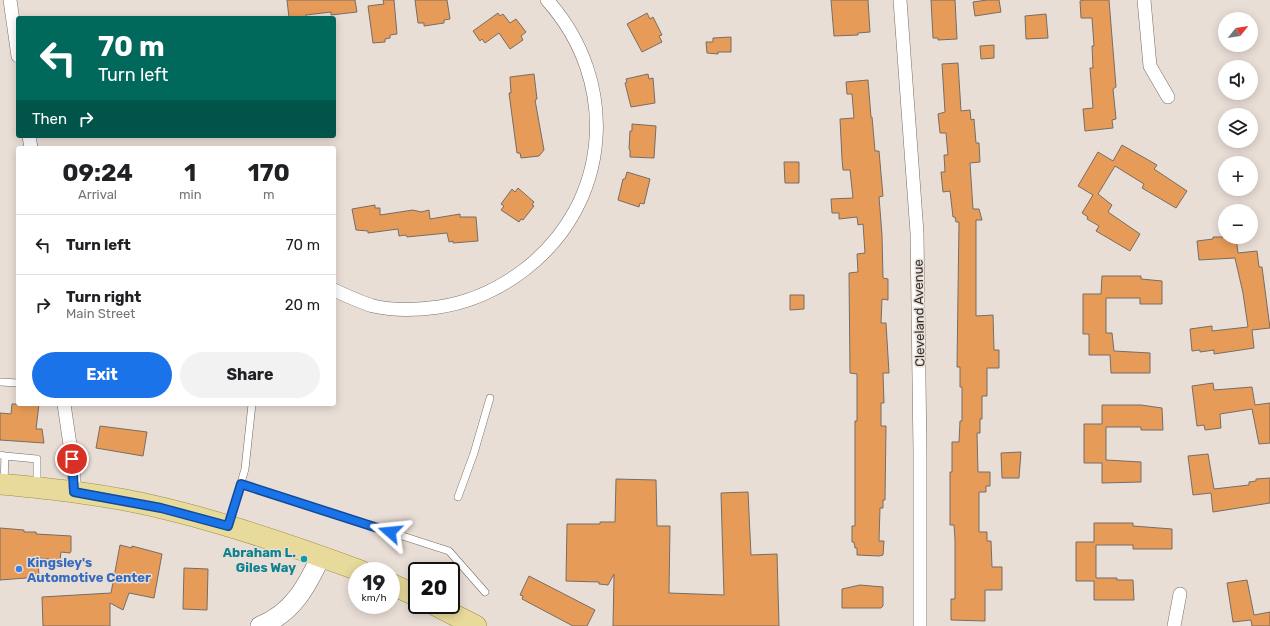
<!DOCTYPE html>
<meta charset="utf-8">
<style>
:root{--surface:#fff;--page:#f2f2f2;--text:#202124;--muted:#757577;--line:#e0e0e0;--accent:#1a73e8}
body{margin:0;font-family:Rubik,sans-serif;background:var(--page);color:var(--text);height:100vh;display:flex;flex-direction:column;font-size:15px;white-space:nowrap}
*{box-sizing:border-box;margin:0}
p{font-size:13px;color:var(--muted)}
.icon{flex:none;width:22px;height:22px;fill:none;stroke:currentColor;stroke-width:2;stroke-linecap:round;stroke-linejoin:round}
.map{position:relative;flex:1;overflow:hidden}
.side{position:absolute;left:16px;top:146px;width:320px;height:260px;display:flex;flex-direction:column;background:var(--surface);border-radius:4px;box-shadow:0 2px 10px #0003}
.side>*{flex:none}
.guide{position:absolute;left:16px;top:16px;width:320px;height:122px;border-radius:4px;box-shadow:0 2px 10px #0003;background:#00695c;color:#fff;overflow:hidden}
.needle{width:26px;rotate:60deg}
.tools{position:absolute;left:1218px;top:12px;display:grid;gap:8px}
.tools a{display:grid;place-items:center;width:40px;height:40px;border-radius:50%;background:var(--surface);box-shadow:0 2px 10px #0003;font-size:20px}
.speed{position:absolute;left:348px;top:562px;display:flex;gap:8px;font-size:20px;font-weight:700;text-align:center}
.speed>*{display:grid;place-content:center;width:52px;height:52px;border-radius:50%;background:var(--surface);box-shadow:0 2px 10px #0003;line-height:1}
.speed small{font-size:10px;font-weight:400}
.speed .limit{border:2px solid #111;border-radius:6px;background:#fff;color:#111}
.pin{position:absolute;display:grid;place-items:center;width:34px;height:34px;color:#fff;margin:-17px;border:2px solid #fff;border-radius:50%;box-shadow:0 1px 4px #0007}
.me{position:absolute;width:44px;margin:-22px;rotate:288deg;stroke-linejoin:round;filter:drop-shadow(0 0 3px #0008)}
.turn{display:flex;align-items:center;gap:14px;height:84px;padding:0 16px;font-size:18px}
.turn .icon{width:52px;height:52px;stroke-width:2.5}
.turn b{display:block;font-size:28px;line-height:34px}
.then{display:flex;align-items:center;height:38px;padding:0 16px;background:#0003;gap:8px;font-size:15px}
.eta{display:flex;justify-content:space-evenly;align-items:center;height:68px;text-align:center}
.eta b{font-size:24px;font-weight:700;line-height:28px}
.primary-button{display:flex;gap:8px;margin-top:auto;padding:8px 16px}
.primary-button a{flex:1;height:46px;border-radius:24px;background:var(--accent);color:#fff;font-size:16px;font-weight:700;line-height:46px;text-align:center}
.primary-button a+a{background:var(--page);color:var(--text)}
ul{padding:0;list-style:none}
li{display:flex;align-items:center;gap:12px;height:60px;padding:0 16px;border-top:1px solid var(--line)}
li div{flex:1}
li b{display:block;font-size:15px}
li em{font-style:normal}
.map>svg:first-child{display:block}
.building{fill:#e69c58;stroke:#766d65}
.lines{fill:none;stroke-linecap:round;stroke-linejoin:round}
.service-casing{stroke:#766c65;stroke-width:8}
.minor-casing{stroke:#766c65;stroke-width:14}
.secondary-casing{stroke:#766c65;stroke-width:20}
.primary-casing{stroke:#9f8e48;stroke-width:22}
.service{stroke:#fff;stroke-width:7}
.minor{stroke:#fff;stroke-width:13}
.secondary{stroke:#fff;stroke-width:19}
.primary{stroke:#e8da9b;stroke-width:21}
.route-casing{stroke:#114b97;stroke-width:10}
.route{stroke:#1a73e8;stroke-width:7}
.culture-dot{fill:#0f9aa8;stroke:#e9ded6;stroke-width:1.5}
.shop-dot{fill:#3f7fe0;stroke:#e9ded6;stroke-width:1.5}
.labels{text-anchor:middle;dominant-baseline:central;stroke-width:3;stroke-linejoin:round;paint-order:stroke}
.street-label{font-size:13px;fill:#322e2b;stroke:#e9ded6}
.culture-label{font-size:13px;font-weight:bold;fill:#0d838f;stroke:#e9ded6;text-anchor:end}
.shop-label{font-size:13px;font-weight:bold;fill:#366cbe;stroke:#e9ded6;text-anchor:start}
</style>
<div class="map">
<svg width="1270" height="626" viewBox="0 0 1270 626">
<rect width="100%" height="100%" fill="#e9ded6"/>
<path class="building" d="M287,0H355L357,12L331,15V12L306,15V18H289Z
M383,0H394L397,34L390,35V38L385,39V42L373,43L368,6L384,4Z
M415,0H447L450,19L444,20V23L424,26V23H418Z
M831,0H868L870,32L858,33V35L834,36Z
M931,0H955L957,39L938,40V38H933Z
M987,0H999L1001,12L975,16L973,2Z
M1084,0H1109L1116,87L1113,89L1116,119L1112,120L1113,128L1085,131L1083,109L1093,108L1090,68H1093L1092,46H1094L1092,18H1081L1080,1Z
M498,13L500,16L503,14L510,23L516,19L526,32L521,36L523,40L510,49L499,33L485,43L482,39L480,41L473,31Z
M647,13L650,19L653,17L662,35L659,36L662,42L642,52L627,24Z
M1046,14L1048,38L1026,39L1025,16Z
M731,37V52H718V54L707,53L706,42H713V38Z
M994,45V58L981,59L980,46Z
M958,63L961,111L970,110L971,120L974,119L976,143H979L980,162L970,163L973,209H979L982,220H976V316L993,315L994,350H999V368H987V396H982V419H980V433H977L978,472H990V486H986V492H979V532H987V541H991L992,567H1002V590H985V621L951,620V599H955V539L954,525H950V472H952V442H959L960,421H962V387H960V367H957L959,222H956L955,217H953L950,191L943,192L941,172H945L944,155H948L946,133H940L938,114L945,112L942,64Z
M534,74L537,99L535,100L544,150L539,156L521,158L520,153H517L509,93H511L510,77Z
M648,74L649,79L653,78L655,103L631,107L625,83L627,82L626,79Z
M868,80L871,117H872L875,151H879L883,196L879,197L882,235L883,278L888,279V300L882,299L881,323H886L889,373H883L884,403H881V426H886L885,500H883V508H880L879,541H884L883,555L879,556L857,555V548H855L854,542H852V526H855V421H857V374L850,373L849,273L858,272L857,254L865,253L863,224L858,225L857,217L839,219V213H832L831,199L853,198L850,170H843L842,159L840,119L854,118L852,94H847L846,82Z
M632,124L656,126L654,158L630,157V150L629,149L630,131H632Z
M1122,145L1157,165L1154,169L1187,191L1176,208L1142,188L1144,184L1115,166L1098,194L1112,205L1108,212L1140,234L1130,251L1096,231L1099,226L1087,219L1088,217L1082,213L1093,195L1078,186L1098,152L1113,161Z
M784,162H799V183H785Z
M627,172L650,179L644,204L640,203L639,207L618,200L623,179H625Z
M518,188L534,202L532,205L534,206L523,220L521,219L519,222L501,210L504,206L501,204L512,189L515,192Z
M375,205V208H380V215L413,210L421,212L429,210L430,219L460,214V217H476L478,241L453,243V241L449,242L447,233L407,237L406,235L399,236L398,229L368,233V231L356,230L352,209Z
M1213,237H1236L1238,253L1257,251L1259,267H1262L1270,328L1252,330L1254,348L1214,354V350L1200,352V350L1192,351L1190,329L1212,326V331L1248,327L1243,293L1235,258L1199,260L1197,241L1213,239Z
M1102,276H1141V279L1162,281V304H1140V298H1106V333H1112L1114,351L1150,353V373H1111L1110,355H1089V334H1083V294H1101Z
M790,295H804V309L790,310Z
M1213,383L1214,390L1252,387L1255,405L1270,403V443L1259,444L1252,409L1220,414L1221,428L1205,430L1204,425L1197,426L1192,386Z
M12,404H39L36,429H42L44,443L0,440V413L11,414Z
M1102,405H1141L1162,408L1163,430H1141V427H1106V460L1141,462V482L1102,483V463H1084V424H1102Z
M100,426L147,432L143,456L96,448Z
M1021,452L1019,478H1002L1001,453Z
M1208,454L1214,489L1249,485V482L1256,481V479L1270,478V503L1213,512L1211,493L1193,495L1188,456Z
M616,479L656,480L657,526H670L669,593L724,595L721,493L748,492L751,555L777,554L779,626H613L614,574L608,585L599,584V582L566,581L567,524H600V522H615Z
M1094,523H1133V526L1172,529V549H1133V545H1096V578H1117V580H1133L1134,600H1094V581H1076V542H1094Z
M0,528L24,530V532H36V534L71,536V551L70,553L61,552L60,560L38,558L39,577L0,580Z
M120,545L132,548V546L162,554L154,598L129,593L123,610L110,603V626H43L42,597L111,593Z
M184,568L208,569L207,610L183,609Z
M529,576L595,610L587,626H573L522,599L523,596L520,595Z
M1247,580L1254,615L1270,612V626H1252L1251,620L1233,622L1227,583Z
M860,585L883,587V606L881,608H842V589Z"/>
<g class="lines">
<g class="service-casing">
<path id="service" d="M0,382L18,383
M0,455L5,456L4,482
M5,456L37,459V487
M241,484L449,551L485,592
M458,497L474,453L490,398
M229,524L245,469L252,404"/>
</g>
<g class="minor-casing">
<path id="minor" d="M10,0L18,56
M900,0L917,233L920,452V626
M1144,0L1150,66L1168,97
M29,136L31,148
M334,290C347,296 360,302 373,306C395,311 418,310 439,307C471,302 499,289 524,270C612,203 620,81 547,0
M64,404L74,472V492
M1174,626L1180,594"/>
</g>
<g class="secondary-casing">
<path id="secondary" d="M260,626C293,613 307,586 321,556"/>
</g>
<g class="primary-casing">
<path id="primary" d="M0,484C54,489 109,495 162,508C230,524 296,547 361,571
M391,584L417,596
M435,605L476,626"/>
</g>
<use href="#service" class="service"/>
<use href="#minor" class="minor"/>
<use href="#secondary" class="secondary"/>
<use href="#primary" class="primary"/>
</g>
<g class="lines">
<g class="route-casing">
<path id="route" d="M72,459L74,492L161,508L228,526L241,484L390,532"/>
</g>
<use href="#route" class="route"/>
</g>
<circle class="culture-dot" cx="304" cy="559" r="4"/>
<circle class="shop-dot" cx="19" cy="569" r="4"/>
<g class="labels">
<g class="street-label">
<text transform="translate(919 313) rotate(-91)">Cleveland Avenue</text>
</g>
<g class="culture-label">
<text x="296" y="552">Abraham L.<tspan x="296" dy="15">Giles Way</tspan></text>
</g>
<g class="shop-label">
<text x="27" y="562">Kingsley's<tspan x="27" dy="15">Automotive Center</tspan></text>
</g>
</g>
</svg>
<div class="tools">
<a><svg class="needle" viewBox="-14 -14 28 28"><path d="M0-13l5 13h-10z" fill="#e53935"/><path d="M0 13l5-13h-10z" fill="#757577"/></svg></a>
<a><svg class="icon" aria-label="sound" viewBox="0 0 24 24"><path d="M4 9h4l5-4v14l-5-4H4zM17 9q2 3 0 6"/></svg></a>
<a><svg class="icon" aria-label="layers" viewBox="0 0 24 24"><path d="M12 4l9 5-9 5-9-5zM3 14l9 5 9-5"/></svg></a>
<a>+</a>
<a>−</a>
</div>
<div class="speed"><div>19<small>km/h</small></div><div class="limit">20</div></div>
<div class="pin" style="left:72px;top:459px;background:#d93025"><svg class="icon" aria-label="arrive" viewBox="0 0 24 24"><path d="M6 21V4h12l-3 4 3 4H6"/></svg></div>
<svg class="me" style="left:390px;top:532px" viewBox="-20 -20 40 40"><path d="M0-17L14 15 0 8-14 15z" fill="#1a73e8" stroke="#fff" stroke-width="4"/></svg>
<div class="guide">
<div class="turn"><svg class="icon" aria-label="left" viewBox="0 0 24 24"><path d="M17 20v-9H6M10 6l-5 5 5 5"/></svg><div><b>70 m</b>Turn left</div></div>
<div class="then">Then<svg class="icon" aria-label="right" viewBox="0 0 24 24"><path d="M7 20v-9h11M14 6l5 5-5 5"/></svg></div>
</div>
<section class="side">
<div class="eta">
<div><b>09:24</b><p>Arrival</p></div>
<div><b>1</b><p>min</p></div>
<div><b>170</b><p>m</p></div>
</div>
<ul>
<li><svg class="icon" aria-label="left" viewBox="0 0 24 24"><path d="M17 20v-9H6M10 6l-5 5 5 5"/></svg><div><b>Turn left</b></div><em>70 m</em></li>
<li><svg class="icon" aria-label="right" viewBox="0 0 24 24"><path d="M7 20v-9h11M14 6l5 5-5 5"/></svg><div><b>Turn right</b><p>Main Street</p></div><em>20 m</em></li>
</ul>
<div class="primary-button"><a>Exit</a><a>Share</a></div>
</section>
</div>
